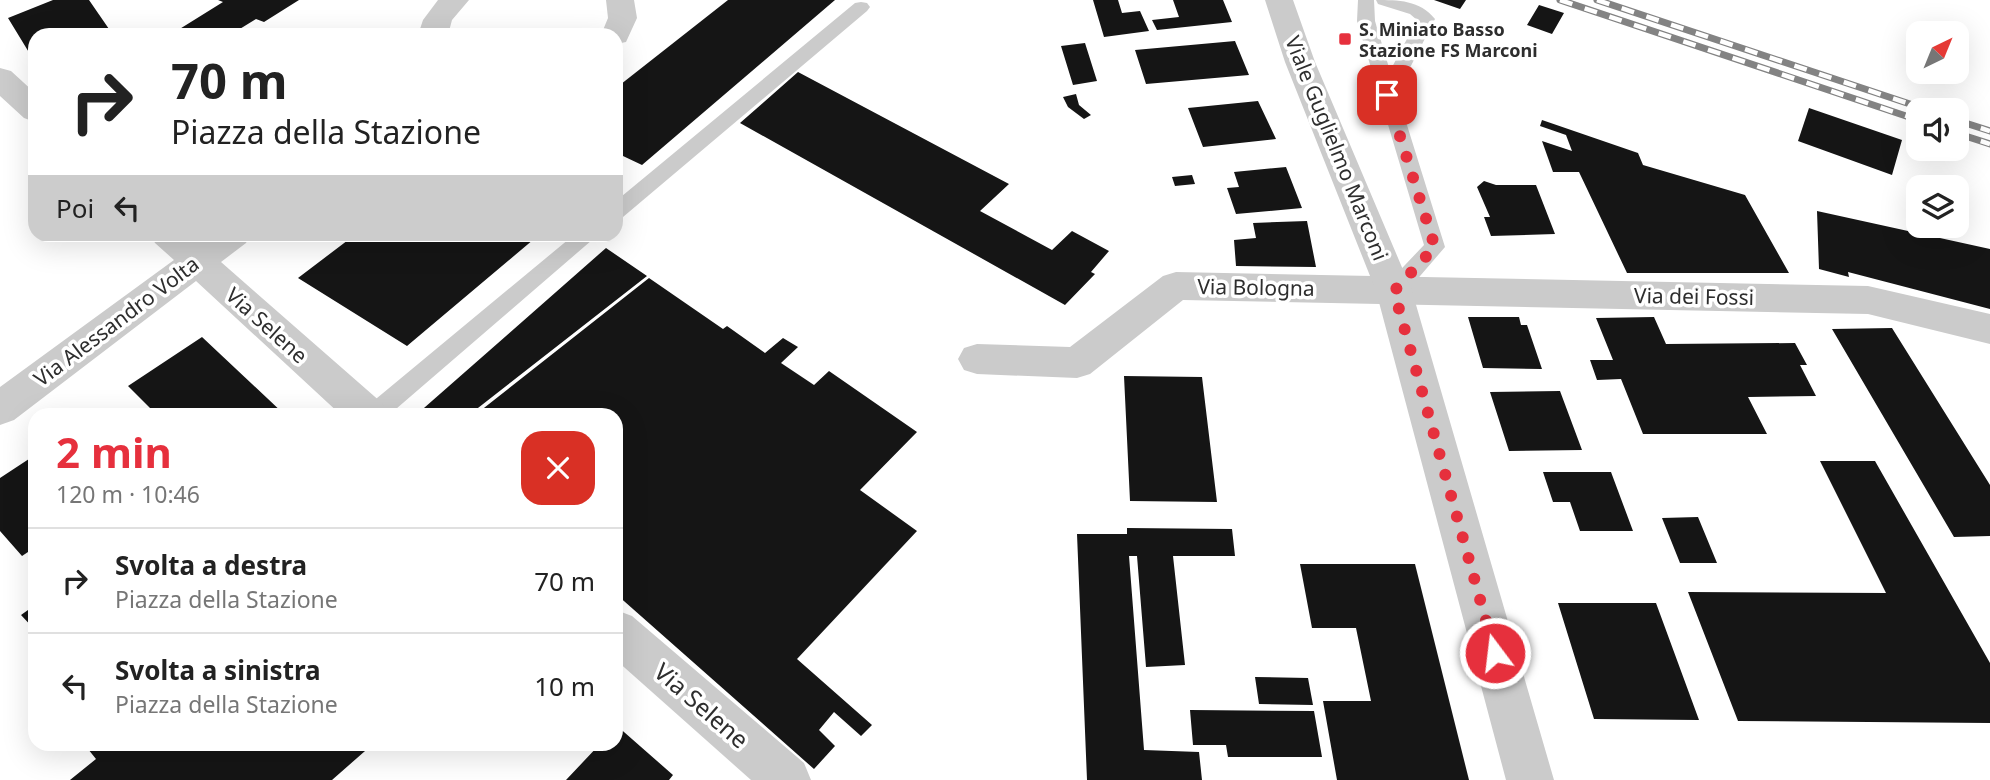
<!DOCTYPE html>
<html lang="it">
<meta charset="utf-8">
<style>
:root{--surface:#fff;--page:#f6f6f6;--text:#222;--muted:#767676;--line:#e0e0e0;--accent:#e6303d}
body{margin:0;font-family:"Noto Sans",sans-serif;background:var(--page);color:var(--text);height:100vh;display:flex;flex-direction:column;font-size:26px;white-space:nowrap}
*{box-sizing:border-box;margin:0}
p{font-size:23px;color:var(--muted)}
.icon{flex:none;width:38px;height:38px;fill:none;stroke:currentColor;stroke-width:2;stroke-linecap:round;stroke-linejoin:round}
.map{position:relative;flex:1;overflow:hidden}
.sheet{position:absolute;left:28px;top:408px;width:595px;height:343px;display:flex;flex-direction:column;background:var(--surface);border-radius:21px;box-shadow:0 7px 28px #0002}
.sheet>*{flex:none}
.top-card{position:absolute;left:28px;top:28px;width:595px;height:214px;border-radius:21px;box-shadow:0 7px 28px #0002;background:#fff;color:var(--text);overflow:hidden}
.needle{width:46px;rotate:43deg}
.fabs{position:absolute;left:1906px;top:21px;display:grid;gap:14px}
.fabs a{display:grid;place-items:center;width:63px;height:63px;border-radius:14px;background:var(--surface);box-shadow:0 7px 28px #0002;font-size:35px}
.pin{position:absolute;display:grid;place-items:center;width:60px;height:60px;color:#fff;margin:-30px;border-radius:14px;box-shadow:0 4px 10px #0006}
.me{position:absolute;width:77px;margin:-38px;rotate:345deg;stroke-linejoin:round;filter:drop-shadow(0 0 5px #0008)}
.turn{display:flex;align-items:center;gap:24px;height:147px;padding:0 28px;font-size:32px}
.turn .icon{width:91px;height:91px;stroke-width:2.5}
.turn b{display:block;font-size:49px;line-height:60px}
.then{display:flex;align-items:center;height:66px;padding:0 28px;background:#0003;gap:14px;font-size:26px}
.round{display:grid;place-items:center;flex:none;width:74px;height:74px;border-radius:21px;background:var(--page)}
.overview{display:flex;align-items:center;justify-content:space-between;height:119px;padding:0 28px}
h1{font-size:42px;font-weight:700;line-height:52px;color:var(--accent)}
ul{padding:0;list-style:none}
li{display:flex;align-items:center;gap:21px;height:105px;padding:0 28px;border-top:2px solid var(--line)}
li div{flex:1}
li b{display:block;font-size:26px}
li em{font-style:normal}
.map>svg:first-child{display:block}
.building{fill:#151515}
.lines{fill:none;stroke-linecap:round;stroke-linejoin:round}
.service{fill:#cbcbcb;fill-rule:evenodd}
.minor{fill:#cbcbcb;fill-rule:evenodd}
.tertiary{fill:#cbcbcb;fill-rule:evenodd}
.rail-casing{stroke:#838383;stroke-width:7}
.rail{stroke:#fff;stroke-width:4.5;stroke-dasharray:13;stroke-linecap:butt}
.route{stroke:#e6303d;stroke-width:12;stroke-dasharray:0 21.6}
.poi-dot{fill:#e6303d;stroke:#fff;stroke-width:2.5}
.labels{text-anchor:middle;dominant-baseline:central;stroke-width:7;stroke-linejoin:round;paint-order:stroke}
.far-poi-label{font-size:18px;font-weight:bold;fill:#2e2e2e;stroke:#fff;text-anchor:start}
.street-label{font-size:21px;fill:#2e2e2e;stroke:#fff}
.near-street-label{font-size:24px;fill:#2e2e2e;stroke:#fff}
</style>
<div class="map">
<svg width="1990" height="780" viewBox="0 0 1990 780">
<rect width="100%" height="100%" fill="#fff"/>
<path class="building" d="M53,0H89L109,29L93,35H35V58L33,59L8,18Z
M218,0H299L264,22L256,19L230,35H170L223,2Z
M728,0H835L642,165L623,156L616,162V88Z
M1093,0H1118L1122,13L1140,11L1149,31L1104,37Z
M1173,0H1223L1232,22L1157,30L1152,20L1179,17Z
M1434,0H1466L1460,9Z
M1539,5L1564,13L1552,34L1527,25Z
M1235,41L1249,75L1146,84L1135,50Z
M1085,43L1097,81L1073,85L1061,46Z
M798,72L1009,184L980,211L1052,250L1072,231L1109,251L1091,272L1095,274L1065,305L740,123Z
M1076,94L1079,105L1091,115L1084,119L1068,107L1063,97Z
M1258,101L1276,139L1203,147L1188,108Z
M1809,108L1902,140L1892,175L1798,141Z
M1542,120L1638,153L1643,165L1745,195L1789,273H1627L1579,172H1553L1542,141L1572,151L1566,135L1540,126Z
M1286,167L1302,208L1236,214L1227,188L1239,187L1234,172Z
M1192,175L1195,184L1175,186L1172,177Z
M1484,181L1496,185H1536L1555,234L1491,236L1484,217H1490L1477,187Z
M1817,211L1990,249V309L1848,272L1849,277L1819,269Z
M1307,221L1316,267L1236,266L1234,240L1256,238L1253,223Z
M356,234H540L407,346L298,278Z
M606,248L647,276L469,415H416Z
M649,278L723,329L727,326L765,353L783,338L798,347L781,363L814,385L829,371L917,432L860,490L917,531L797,659L872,725L861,736L834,712L819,730L835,746L814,769L616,594V415H475Z
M1468,317H1519L1521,325H1527L1542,369L1483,368Z
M1654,317L1666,344L1795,343L1807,365H1800L1816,396L1748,397L1767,434H1643L1621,379L1597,380L1590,360H1613L1596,318Z
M1892,328L1990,485V536L1954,537L1832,329Z
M202,337L285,415H157L128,386Z
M1124,376L1202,377L1217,502L1130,501Z
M1560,391L1582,450L1509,451L1490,392Z
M35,455V554L31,550L22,556L0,531V478Z
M1820,461H1875L1990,663V723L1738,721L1688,592L1886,593Z
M1543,472H1611L1633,531H1580L1570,502H1553Z
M1698,517L1717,563H1680L1662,518Z
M1127,528L1232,529L1235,556H1173L1185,665L1146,667L1137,556H1129L1144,750L1199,752L1202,780H1087L1077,534H1127Z
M1300,564H1415L1469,780H1337L1323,701H1371L1356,628H1312Z
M1558,603H1656L1699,720L1594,719Z
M35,605V630L21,615Z
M1255,677L1308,678L1313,705L1259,704Z
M1190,710L1314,711L1322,757H1228L1226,745H1193Z
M616,725L673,775L669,780H566L600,744H616Z
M84,744H373L332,780H70L96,759Z"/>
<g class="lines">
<path class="service" d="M1358,0H1374L1375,21L1390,71L1417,20L1410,14L1378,4L1376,0C1398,0 1420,0 1435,19L1397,93L1445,247L1402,297L1394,299L1386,297L1383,291L1386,285L1424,245L1357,21Z
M861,2L867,3L870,7L867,11L623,217L616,219V201L855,3Z
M575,234H599L389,415H362L365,408Z"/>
<path class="minor" d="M438,0H469L452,20L448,35H418L423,20Z
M606,0H634L637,18L626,42L616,44V35H601L608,18Z
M0,68L11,71L35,93V122L24,118L0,96Z
M150,234H190L199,242L209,234H251L246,243L221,262L382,403L387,415H341L196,281L14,420L0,425V387L174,260L155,243Z
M1176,272L1868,286L1990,314V344L1868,314L1183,300L1090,374L1077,378L977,374L964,370L958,359L964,348L977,344L1070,347L1163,276Z
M616,610L632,616L804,763L811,780H751L616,660Z"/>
<path class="tertiary" d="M1265,0H1293L1315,62L1412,291L1554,780H1506L1376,291L1285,62Z"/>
<g class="rail-casing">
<path id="rail" d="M1560,0L1918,120
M1597,0L1928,110
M1956,120L1990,131
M1956,133L1990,144"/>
</g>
<use href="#rail" class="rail"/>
</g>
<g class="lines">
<path class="route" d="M1387,95L1435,247L1394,291L1495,653"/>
</g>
<rect class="poi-dot" x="1338" y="32" width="14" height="14" rx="3.5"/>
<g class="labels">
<g class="far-poi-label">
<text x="1359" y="29">S. Miniato Basso<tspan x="1359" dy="21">Stazione FS Marconi</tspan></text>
</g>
<g class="street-label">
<text transform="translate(1337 148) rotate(68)">Viale Guglielmo Marconi</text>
<text transform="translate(1256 287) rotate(1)">Via Bologna</text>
<text transform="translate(1694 296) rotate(1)">Via dei Fossi</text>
<text transform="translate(116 321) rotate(-37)">Via Alessandro Volta</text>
<text transform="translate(267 325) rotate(42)">Via Selene</text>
</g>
<g class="near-street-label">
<text transform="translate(702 705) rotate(41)">Via Selene</text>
</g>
</g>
</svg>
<div class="fabs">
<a><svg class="needle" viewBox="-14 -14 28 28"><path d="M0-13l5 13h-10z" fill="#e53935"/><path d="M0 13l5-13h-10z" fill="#767676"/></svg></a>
<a><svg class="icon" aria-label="sound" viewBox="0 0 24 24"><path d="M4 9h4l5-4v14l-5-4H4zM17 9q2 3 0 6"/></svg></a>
<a><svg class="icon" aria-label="layers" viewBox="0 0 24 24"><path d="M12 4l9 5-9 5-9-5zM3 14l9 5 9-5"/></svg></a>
</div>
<div class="pin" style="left:1387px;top:95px;background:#d93025"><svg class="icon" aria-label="arrive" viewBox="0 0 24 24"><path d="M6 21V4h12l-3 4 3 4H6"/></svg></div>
<svg class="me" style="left:1495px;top:653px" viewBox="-20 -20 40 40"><circle r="17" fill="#e6303d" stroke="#fff" stroke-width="3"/><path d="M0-11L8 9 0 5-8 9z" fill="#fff"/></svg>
<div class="top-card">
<div class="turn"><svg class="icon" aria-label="right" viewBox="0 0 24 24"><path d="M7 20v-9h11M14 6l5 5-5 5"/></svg><div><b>70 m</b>Piazza della Stazione</div></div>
<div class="then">Poi<svg class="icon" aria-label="left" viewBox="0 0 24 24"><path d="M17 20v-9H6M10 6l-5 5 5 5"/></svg></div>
</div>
<section class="sheet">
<div class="overview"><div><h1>2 min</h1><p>120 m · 10:46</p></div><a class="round" style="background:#d93025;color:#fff"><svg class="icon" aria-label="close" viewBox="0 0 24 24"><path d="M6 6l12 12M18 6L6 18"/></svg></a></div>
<ul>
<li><svg class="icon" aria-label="right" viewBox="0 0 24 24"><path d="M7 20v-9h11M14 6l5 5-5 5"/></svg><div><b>Svolta a destra</b><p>Piazza della Stazione</p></div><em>70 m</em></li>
<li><svg class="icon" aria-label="left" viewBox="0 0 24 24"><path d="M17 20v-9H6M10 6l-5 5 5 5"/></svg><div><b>Svolta a sinistra</b><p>Piazza della Stazione</p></div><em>10 m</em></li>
</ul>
</section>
</div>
